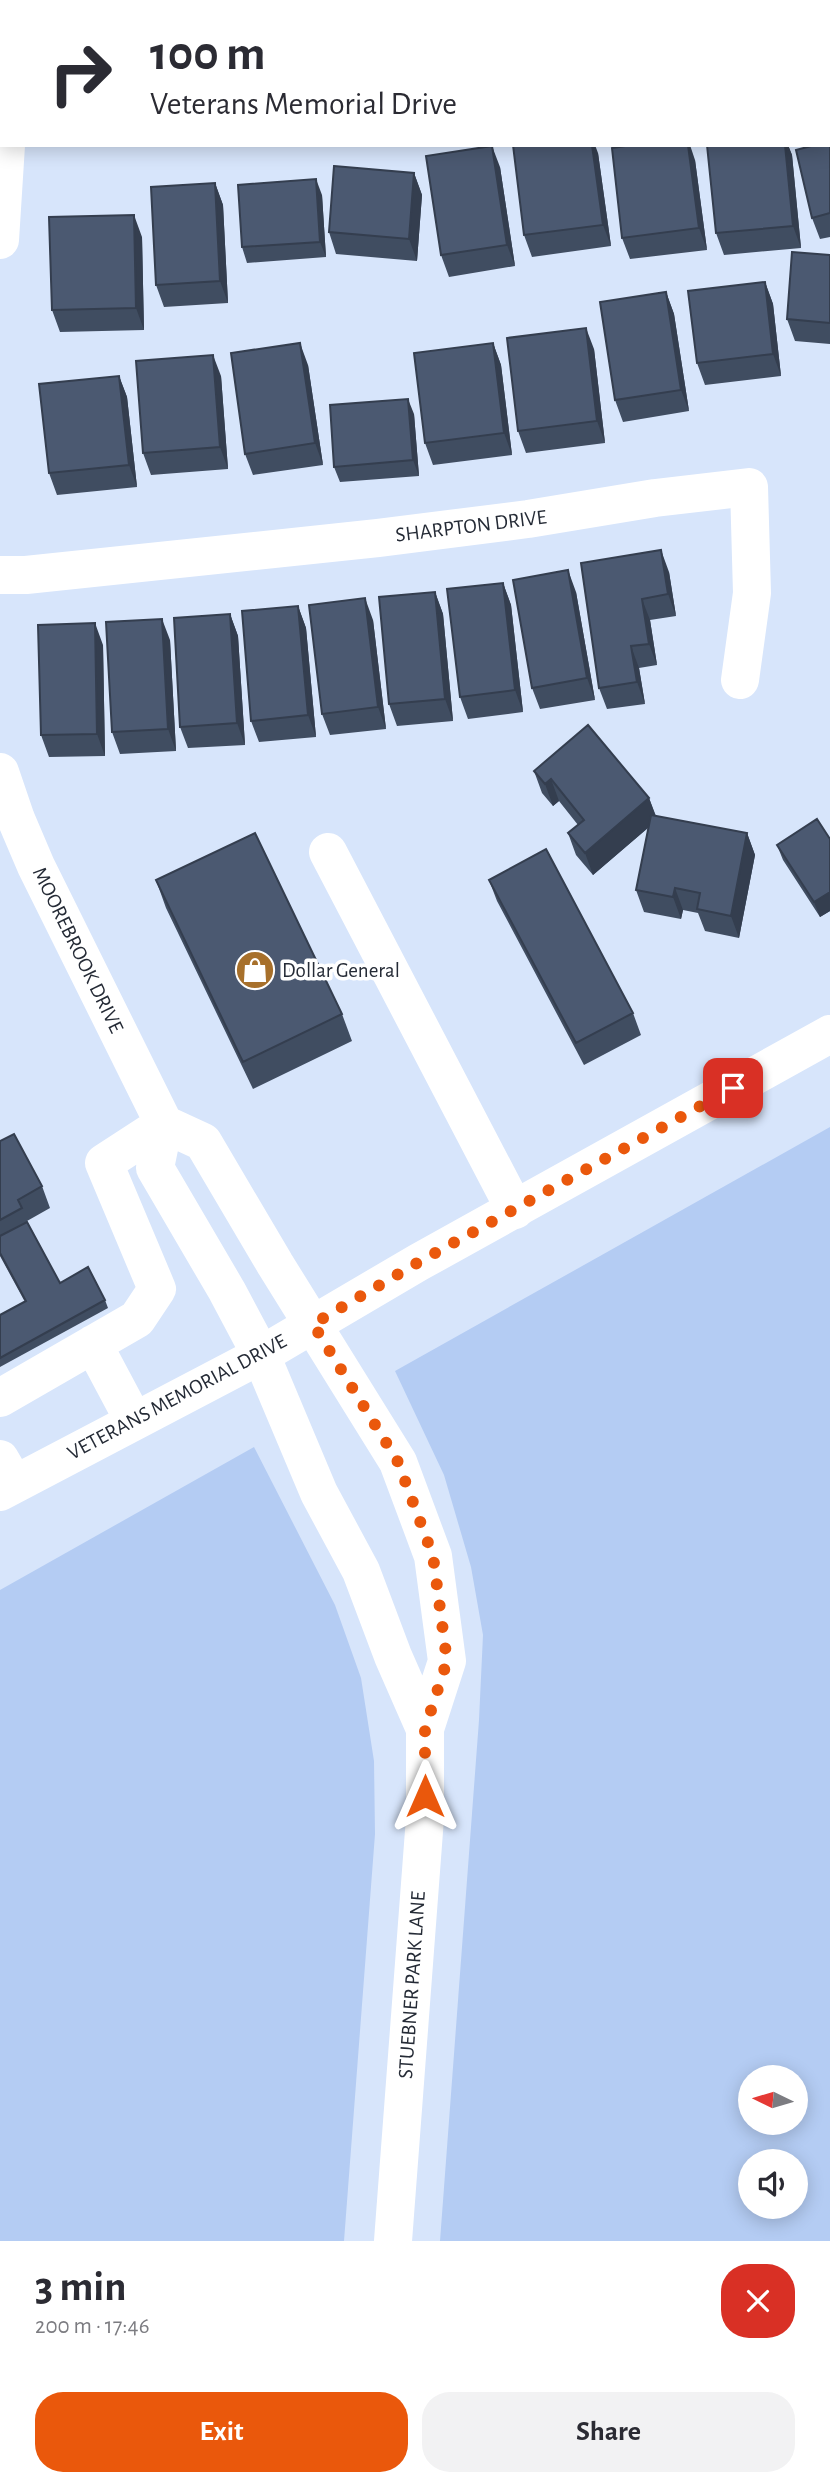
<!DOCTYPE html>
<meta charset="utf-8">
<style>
:root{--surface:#fff;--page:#f2f2f3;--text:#2b2b33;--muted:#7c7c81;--accent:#ea580c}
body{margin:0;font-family:"Alegreya Sans",sans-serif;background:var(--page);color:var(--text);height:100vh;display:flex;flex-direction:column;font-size:26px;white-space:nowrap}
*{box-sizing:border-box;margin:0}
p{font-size:23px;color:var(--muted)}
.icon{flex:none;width:38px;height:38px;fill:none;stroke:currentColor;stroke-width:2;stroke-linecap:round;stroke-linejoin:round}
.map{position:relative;height:2241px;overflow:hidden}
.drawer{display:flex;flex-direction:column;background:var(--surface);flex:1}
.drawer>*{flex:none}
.guide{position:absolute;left:0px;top:0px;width:831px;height:147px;box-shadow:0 4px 18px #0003;background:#fff;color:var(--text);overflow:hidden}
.needle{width:46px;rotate:275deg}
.fabs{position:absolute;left:738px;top:2065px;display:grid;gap:14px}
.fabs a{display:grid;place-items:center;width:70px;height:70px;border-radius:50%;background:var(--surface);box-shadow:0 4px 18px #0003;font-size:35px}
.pin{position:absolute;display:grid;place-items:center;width:60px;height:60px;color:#fff;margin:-30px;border-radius:14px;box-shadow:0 4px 10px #0006}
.me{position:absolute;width:77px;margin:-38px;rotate:0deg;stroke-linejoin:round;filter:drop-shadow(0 0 5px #0008)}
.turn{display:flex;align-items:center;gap:24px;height:147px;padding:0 35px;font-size:32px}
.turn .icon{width:91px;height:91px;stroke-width:2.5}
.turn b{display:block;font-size:49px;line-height:60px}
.round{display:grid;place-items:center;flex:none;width:74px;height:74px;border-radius:28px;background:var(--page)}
.summary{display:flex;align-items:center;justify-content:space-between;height:119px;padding:0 35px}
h1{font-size:42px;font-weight:700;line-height:52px}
.primary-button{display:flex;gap:14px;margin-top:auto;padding:14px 35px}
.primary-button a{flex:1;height:80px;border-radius:28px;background:var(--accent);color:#fff;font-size:28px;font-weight:700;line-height:80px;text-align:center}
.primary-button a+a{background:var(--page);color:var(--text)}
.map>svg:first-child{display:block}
.green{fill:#b4ccf3;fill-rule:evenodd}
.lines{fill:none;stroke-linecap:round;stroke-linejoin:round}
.minor{stroke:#fff;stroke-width:38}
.major{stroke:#fff;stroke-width:38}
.wall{fill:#404d61}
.shaded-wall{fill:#343e4f}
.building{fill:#4b5971;stroke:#343e4f;stroke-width:2}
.route{stroke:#ea580c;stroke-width:12;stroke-dasharray:0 21.6}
.labels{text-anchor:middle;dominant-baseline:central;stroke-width:7;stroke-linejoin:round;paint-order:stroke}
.street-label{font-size:21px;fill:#252b36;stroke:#fff}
.poi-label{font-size:21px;fill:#252b36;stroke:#fff;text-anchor:start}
</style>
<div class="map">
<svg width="830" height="2241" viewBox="0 0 830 2241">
<rect width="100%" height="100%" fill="#d7e5fb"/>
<path class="green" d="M830,1127V2241H440L479,1720L483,1635L471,1567L444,1475L395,1371ZM751,2077H796V2123H751ZM751,2161H796V2207H751Z
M254,1447L335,1605L361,1678L374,1761L375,1834L344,2241H0V1590Z"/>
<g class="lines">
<path class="minor" d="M16,2V0
M0,240L6,145
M0,575H26L378,538L528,519L655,498L749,487L752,593L740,680
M0,772L16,819L36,866L164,1124L155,1168L227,1291L261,1355L319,1493L361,1571L393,1656L425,1729
M328,852L515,1210
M164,1124L203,1142L275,1264L398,1462L433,1556L447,1661L425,1729V1818L393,2241
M93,1344L134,1421
M0,1398L137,1319L157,1289L104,1163L164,1124
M0,1459L14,1483"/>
<path class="major" d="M0,1492L261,1355L419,1262L830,1034"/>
</g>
<path class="wall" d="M550,0H631L619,2H551Z
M830,142V237L820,239L812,218Z
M707,145H788L792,155L801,248L724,255L716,233Z
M598,153L611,246L532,257L524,235Z
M695,160L707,250L630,259L622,238Z
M500,167L515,266L449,277L441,255Z
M414,173L422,195L417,261L336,254L329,232Z
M215,183L223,205L228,303L164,307L156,285Z
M322,195L326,257L247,263L242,247Z
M142,237L144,330L60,332L52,310Z
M830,255V344L795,341L787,319Z
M765,282L773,304L781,376L705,385L697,363Z
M666,292L674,314L689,411L623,422L615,400Z
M493,343L501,365L512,455L433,465L425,443Z
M594,349L605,443L526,453L518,431Z
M308,365L323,465L253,475L245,454Z
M119,376L127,397L137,487L57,495L49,473Z
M221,376L228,469L151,475L143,453Z
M414,414L419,476L340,482L334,467Z
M581,563L669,572L676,616L650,620L657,665L639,668L645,704L607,709L599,688Z
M503,583L511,605L523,712L468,719L460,697Z
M435,592L443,614L453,721L397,726L389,704Z
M576,592L595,700L540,709L532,688Z
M298,606L306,628L316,737L259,742L251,721Z
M230,614L238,636L245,745L188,748L180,727Z
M373,620L386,729L330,735L322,714Z
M170,640L176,751L120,754L112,732Z
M103,645L105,756L49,757L41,735Z
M534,771L649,798L656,816L747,833L755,855L739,938L705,931L698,913L683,910L681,919L644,912L636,890L648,828L593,875L576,855L568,833L578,825L559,801L553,806L542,793Z
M830,839V911L820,917L783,860L777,845Z
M156,880L342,1014L352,1041L253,1089L166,908Z
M489,880L633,1013L641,1035L584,1065L497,901Z
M0,1141L42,1186L50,1208L27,1221L60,1283L105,1300L108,1308L0,1367V1315L25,1302L0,1256Z"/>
<path class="shaded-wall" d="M592,145H595L598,153L611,246L603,225Z
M688,145H690L695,160L707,250L699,228Z
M785,145H788L792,155L801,248L793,226Z
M492,146L500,167L515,266L507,245Z
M414,173L422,195L417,261L409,239Z
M316,179L322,195L326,257L320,242Z
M215,183L223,205L228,303L220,281Z
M134,215L142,237L144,330L136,308Z
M765,282L773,304L781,376L773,354Z
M666,292L674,314L689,411L681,390Z
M586,328L594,349L605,443L597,421Z
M300,343L308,365L323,465L315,443Z
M493,343L501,365L512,455L504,433Z
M213,355L221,376L228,469L220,447Z
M119,376L127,397L137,487L129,465Z
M408,399L414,414L419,476L413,460Z
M661,550L669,572L676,616L668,594Z
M568,570L576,592L595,700L587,678Z
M503,583L511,605L523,712L515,690Z
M435,592L443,614L453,721L445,699Z
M365,598L373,620L386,729L378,707Z
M642,599L650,620L657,665L649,644Z
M298,606L306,628L316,737L308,715Z
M230,614L238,636L245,745L237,723Z
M162,619L170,640L176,751L168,729Z
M95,623L103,645L105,756L97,734Z
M631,646L639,668L645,704L637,682Z
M551,779L559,801L553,806L545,784Z
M649,798L657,820L593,875L585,853Z
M747,833L755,855L739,938L731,916Z
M675,888L683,910L681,919L673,897Z
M830,892V911L820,917L814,902Z"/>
<path class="building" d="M71,0H152V2H71Z
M166,0H247V2H167Z
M268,0H337V2H268Z
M357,0H438V2H357Z
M455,0H536V2H455Z
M830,142V213L812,218L796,150L815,145H830Z
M513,145H592L603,225L524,235Z
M632,145H688L699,228L622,238L612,148Z
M707,145H785L793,226L716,233Z
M492,146L507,245L441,255L426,156Z
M334,166L414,173L409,239L329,232Z
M316,179L320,242L242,247L238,185Z
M215,183L220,281L156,285L151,187Z
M134,215L136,308L52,310L49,217Z
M792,252L830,255V323L787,319Z
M765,282L773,354L697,363L688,291Z
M666,292L681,390L615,400L600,302Z
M586,328L597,421L518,431L507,338Z
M300,343L315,443L245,454L231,353Z
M493,343L504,433L425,443L414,353Z
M213,355L220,447L143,453L136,361Z
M119,376L129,465L49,473L39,384Z
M408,399L413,460L334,467L330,405Z
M661,550L668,594L642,599L649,644L631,646L637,682L599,688L581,563Z
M568,570L587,678L532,688L513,580Z
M503,583L515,690L460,697L447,589Z
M435,592L445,699L389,704L379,597Z
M365,598L378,707L322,714L309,605Z
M298,606L308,715L251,721L242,611Z
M230,614L237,723L180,727L174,618Z
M162,619L168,729L112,732L106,622Z
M95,623L97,734L41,735L38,625Z
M588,725L649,798L585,853L568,833L584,820L551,779L545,784L534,771Z
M651,815L747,833L731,916L697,909L700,893L675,888L673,897L636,890Z
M817,819L830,839V892L814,902L777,845Z
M255,833L342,1014L243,1062L156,880Z
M546,849L633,1013L576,1043L489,880Z
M14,1134L42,1186L18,1200L22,1208L0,1220V1141Z
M27,1222L60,1283L88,1267L105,1300L0,1358V1315L26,1301L0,1253V1236Z"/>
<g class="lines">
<path class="route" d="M425,1796V1729L447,1661L433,1556L398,1462L313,1324L419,1262L733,1088"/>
</g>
<defs>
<g id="shop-disc" transform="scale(2.0125)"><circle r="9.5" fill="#a7702b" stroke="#fff"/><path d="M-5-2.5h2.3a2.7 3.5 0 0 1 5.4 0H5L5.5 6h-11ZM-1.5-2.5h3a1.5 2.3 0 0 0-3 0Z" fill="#fff"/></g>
</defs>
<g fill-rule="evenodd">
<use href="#shop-disc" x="255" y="970"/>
</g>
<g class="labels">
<g class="street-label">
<text transform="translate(471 526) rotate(-7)">SHARPTON DRIVE</text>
<text transform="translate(78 950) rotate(64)">MOOREBROOK DRIVE</text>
<text transform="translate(177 1397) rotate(-28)">VETERANS MEMORIAL DRIVE</text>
<text transform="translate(412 1985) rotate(-86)">STUEBNER PARK LANE</text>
</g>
<g class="poi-label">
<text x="282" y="970">Dollar General</text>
</g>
</g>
</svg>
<div class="fabs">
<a><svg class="needle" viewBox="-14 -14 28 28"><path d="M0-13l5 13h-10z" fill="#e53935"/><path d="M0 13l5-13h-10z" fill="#7c7c81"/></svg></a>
<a><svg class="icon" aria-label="sound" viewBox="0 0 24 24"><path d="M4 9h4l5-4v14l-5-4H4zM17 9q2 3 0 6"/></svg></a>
</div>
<div class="pin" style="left:733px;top:1088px;background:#d93025"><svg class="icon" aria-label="arrive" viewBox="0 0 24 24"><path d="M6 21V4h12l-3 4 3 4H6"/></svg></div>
<svg class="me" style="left:425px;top:1796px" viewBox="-20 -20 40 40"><path d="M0-17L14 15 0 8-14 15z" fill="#ea580c" stroke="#fff" stroke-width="4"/></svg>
<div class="guide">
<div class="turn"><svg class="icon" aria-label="right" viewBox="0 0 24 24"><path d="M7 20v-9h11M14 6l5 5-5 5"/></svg><div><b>100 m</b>Veterans Memorial Drive</div></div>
</div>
</div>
<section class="drawer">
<div class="summary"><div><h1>3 min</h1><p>200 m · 17:46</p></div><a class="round" style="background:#d93025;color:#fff"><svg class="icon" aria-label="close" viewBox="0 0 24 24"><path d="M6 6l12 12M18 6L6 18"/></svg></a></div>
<div class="primary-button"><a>Exit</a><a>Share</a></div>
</section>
